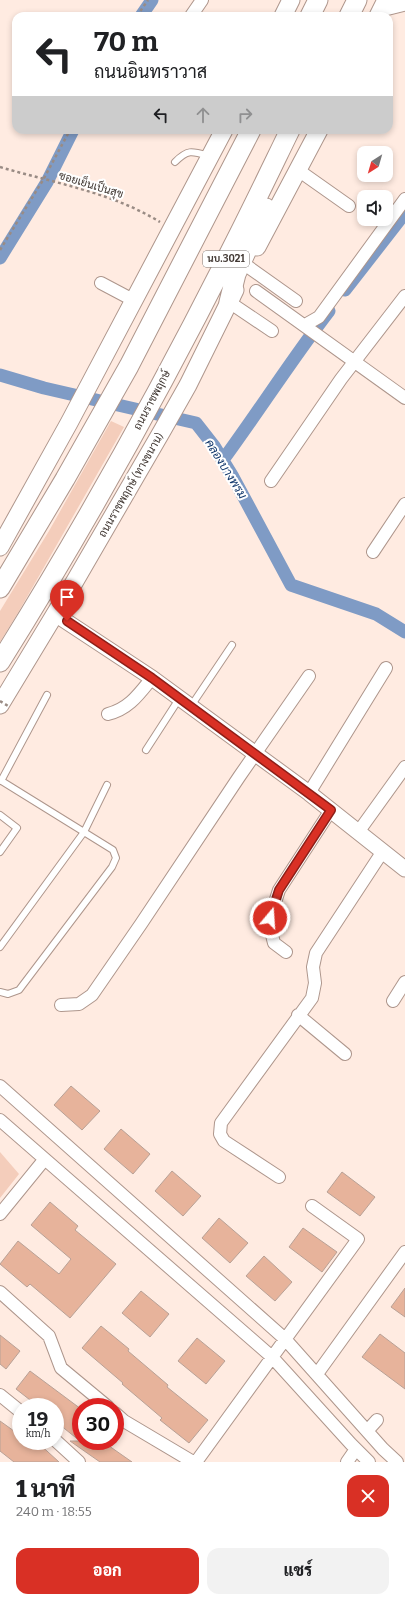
<!DOCTYPE html>
<html lang="th">
<meta charset="utf-8">
<style>
:root{--surface:#fff;--page:#f2f2f2;--text:#202124;--muted:#757577;--accent:#d93025}
body{margin:0;font-family:Bitter,Sarabun,serif;background:var(--page);color:var(--text);height:100vh;display:flex;flex-direction:column;font-size:15px;white-space:nowrap}
*{box-sizing:border-box;margin:0}
p{font-size:13px;color:var(--muted)}
.icon{flex:none;width:22px;height:22px;fill:none;stroke:currentColor;stroke-width:2;stroke-linecap:round;stroke-linejoin:round}
.map{position:relative;height:1462px;overflow:hidden}
.drawer{display:flex;flex-direction:column;background:var(--surface);flex:1}
.drawer>*{flex:none}
.hud{position:absolute;left:12px;top:12px;width:381px;height:122px;border-radius:12px;box-shadow:0 2px 6px #0003;background:#fff;color:var(--text);overflow:hidden}
.needle{width:26px;rotate:217deg}
.buttons{position:absolute;left:357px;top:146px;display:grid;gap:8px}
.buttons a{display:grid;place-items:center;width:36px;height:36px;border-radius:8px;background:var(--surface);box-shadow:0 2px 6px #0003;font-size:20px}
.speed{position:absolute;left:12px;top:1398px;display:flex;gap:8px;font-size:20px;font-weight:700;text-align:center}
.speed>*{display:grid;place-content:center;width:52px;height:52px;border-radius:50%;background:var(--surface);box-shadow:0 2px 6px #0003;line-height:1}
.speed small{font-size:10px;font-weight:400}
.speed .limit{border:6px solid #d22;background:#fff;color:#111}
.pin{position:absolute;display:grid;place-items:center;width:34px;height:34px;color:#fff;margin:-41px -17px;border-radius:50% 50% 50% 0;rotate:-45deg;box-shadow:0 0 4px #0007}
.pin .icon{rotate:45deg}
.me{position:absolute;width:44px;margin:-22px;rotate:18deg;stroke-linejoin:round;filter:drop-shadow(0 0 3px #0008)}
.turn{display:flex;align-items:center;gap:14px;height:84px;padding:0 16px;font-size:18px}
.turn .icon{width:52px;height:52px;stroke-width:2.5}
.turn b{display:block;font-size:28px;line-height:34px}
.lanes{display:flex;align-items:center;height:38px;padding:0 16px;background:#0003;justify-content:center;gap:20px;direction:ltr}
.lanes .off{opacity:.35}
.round{display:grid;place-items:center;flex:none;width:42px;height:42px;border-radius:12px;background:var(--page)}
.overview{display:flex;align-items:center;justify-content:space-between;height:68px;padding:0 16px}
h1{font-size:24px;font-weight:800;line-height:30px}
.cta{display:flex;gap:8px;margin-top:auto;padding:8px 16px}
.cta a{flex:1;height:46px;border-radius:12px;background:var(--accent);color:#fff;font-size:16px;font-weight:800;line-height:46px;text-align:center}
.cta a+a{background:var(--page);color:var(--text)}
.map>svg:first-child{display:block}
.green{fill:#f4cdbb}
.lines{fill:none;stroke-linecap:round;stroke-linejoin:round}
.canal{stroke:#7f9bc5;stroke-width:13}
.building{fill:#e7b39b;stroke:#b8a196}
.service-casing{stroke:#ae968c;stroke-width:8}
.minor-casing{stroke:#ae968c;stroke-width:14}
.tertiary-casing{stroke:#ae968c;stroke-width:17}
.secondary-casing{stroke:#ae968c;stroke-width:19}
.primary-casing{stroke:#ae968c;stroke-width:21}
.path{stroke:#998b84;stroke-width:2.5;stroke-dasharray:3 3;stroke-linecap:butt}
.service{stroke:#fff;stroke-width:6}
.minor{stroke:#fff;stroke-width:12}
.tertiary{stroke:#fff;stroke-width:15}
.secondary{stroke:#fff;stroke-width:17}
.primary{stroke:#fff;stroke-width:19}
.path-bridge{stroke:#998b84;stroke-width:2.5;stroke-dasharray:3 3;stroke-linecap:butt}
.route-casing{stroke:#8d1f18;stroke-width:10}
.route{stroke:#d93025;stroke-width:7}
.labels{text-anchor:middle;dominant-baseline:central;stroke-width:4;stroke-linejoin:round;paint-order:stroke}
.shield{fill:#fff;stroke:#7b7471;stroke-width:1}
.shield-label{font-size:10px;font-weight:bold;fill:#423934}
.street-label{font-size:11px;fill:#423934;stroke:#fff}
.water-label{font-size:12px;font-style:italic;fill:#12386c;stroke:#fff}
</style>
<div class="map">
<svg width="405" height="1462" viewBox="0 0 405 1462">
<rect width="100%" height="100%" fill="#ffebe1"/>
<path class="green" d="M111,421L124,427L19,611L0,642V611L49,531Z
M0,1152L19,1174L0,1198Z"/>
<g class="lines">
<path class="canal" d="M141,16L152,0
M0,258L47,182L73,130
M345,290L405,213
M0,375L44,388L196,423L214,446L233,477L291,585L376,614L405,632
M223,460C259,411 292,359 329,311"/>
</g>
<path class="building" d="M71,1086L100,1111L82,1130L54,1105Z
M121,1129L150,1154L133,1174L104,1149Z
M172,1171L201,1196L183,1216L155,1191Z
M342,1172L375,1197L360,1216L327,1192Z
M50,1202L78,1226L75,1230L116,1264L70,1318L30,1284L27,1287L0,1264L18,1241L59,1274L71,1259L31,1225Z
M219,1218L248,1243L230,1263L202,1238Z
M303,1228L337,1252L322,1272L289,1247Z
M264,1256L292,1282L275,1301L246,1276Z
M405,1288V1317L391,1307Z
M141,1291L169,1314L150,1337L122,1313Z
M101,1326L129,1349L128,1351L168,1385L167,1387L208,1420L189,1443L160,1420L162,1418L122,1384L123,1383L82,1348Z
M380,1334L405,1353V1389L362,1357Z
M0,1335L20,1351L6,1369L0,1364Z
M197,1338L225,1361L206,1384L178,1361Z
M30,1371L81,1409V1441H102L132,1462H100L70,1441H80L55,1421V1407H39L16,1389Z
M0,1421L21,1436V1442L36,1441L59,1462H14L0,1451Z"/>
<g class="lines">
<g class="service-casing">
<path id="service" d="M175,162C188,149 192,151 209,156
M191,706L232,645
M146,750L179,699
M0,780L113,850L116,858L112,867L19,990L8,994L0,992
M1,781L47,695
M0,815L17,828L0,852
M0,947L84,832L107,785"/>
</g>
<g class="minor-casing">
<path id="minor" d="M191,16L202,0
M298,170L349,206
M247,266L296,301
M101,283L135,301
M256,291L405,398
M229,302L272,331
M305,325L319,317L405,199
M271,481L341,379L405,296
M373,552L405,504
M108,714C129,709 139,694 152,678
M309,793L386,668
M359,831L405,767
M286,952L274,943L271,931L270,918L279,890L331,810
M393,1001L405,982
M61,1005L79,1004L92,995L141,924L239,777L309,676
M298,1015L345,1054
M0,1086L285,1339L383,1449L397,1462
M0,1120L272,1357L351,1444L369,1462
M279,1177L224,1141L220,1134L221,1123L312,998L315,983L313,967L316,953L383,851
M0,1214L44,1160
M0,1292L49,1336L61,1368L108,1407
M317,1374L405,1252
M0,1395L21,1412
M115,1413L124,1421L193,1462
M367,1431L377,1420
M55,1440L79,1462
M196,1462L358,1239L312,1206
M347,1462L356,1449"/>
</g>
<g class="tertiary-casing">
<path id="tertiary" d="M381,9L405,3
M55,614L152,678L309,793L405,869"/>
</g>
<g class="secondary-casing">
<path id="secondary" d="M283,16L291,0
M378,16L386,0
M257,247L319,130
M0,547L69,423L224,130
M0,705L75,581L162,431L188,385L235,290"/>
</g>
<g class="primary-casing">
<path id="primary" d="M310,16L318,0
M349,16L357,0
M229,302L236,274L266,208
M0,588L65,479L129,366L251,130
M0,662C84,528 161,389 232,248C252,209 271,169 290,130"/>
</g>
<path class="path" d="M137,16L148,0
M0,167C54,183 111,192 160,222
M0,250L43,180L70,130"/>
<use href="#service" class="service"/>
<use href="#minor" class="minor"/>
<use href="#tertiary" class="tertiary"/>
<use href="#secondary" class="secondary"/>
<use href="#primary" class="primary"/>
<path class="path-bridge" d="M0,701L8,706"/>
</g>
<g class="lines">
<g class="route-casing">
<path id="route" d="M67,621L152,678L331,810L279,890L270,918"/>
</g>
<use href="#route" class="route"/>
</g>
<g class="labels">
<rect class="shield" x="203" y="251" width="46" height="16" rx="3"/>
<g class="shield-label">
<text x="226" y="259">นบ.3021</text>
</g>
<g class="street-label">
<text transform="translate(91 185) rotate(17)">ซอยเย็นเป็นสุข</text>
<text transform="translate(152 400) rotate(-62)">ถนนราชพฤกษ์</text>
<text transform="translate(131 485) rotate(-60)">ถนนราชพฤกษ์ (ทางขนาน)</text>
</g>
<g class="water-label">
<text transform="translate(226 469) rotate(58)">คลองบางพรม</text>
</g>
</g>
</svg>
<div class="buttons">
<a><svg class="needle" viewBox="-14 -14 28 28"><path d="M0-13l5 13h-10z" fill="#e53935"/><path d="M0 13l5-13h-10z" fill="#757577"/></svg></a>
<a><svg class="icon" aria-label="sound" viewBox="0 0 24 24"><path d="M4 9h4l5-4v14l-5-4H4zM17 9q2 3 0 6"/></svg></a>
</div>
<div class="speed"><div>19<small>km/h</small></div><div class="limit">30</div></div>
<div class="pin" style="left:67px;top:621px;background:#d93025"><svg class="icon" aria-label="arrive" viewBox="0 0 24 24"><path d="M6 21V4h12l-3 4 3 4H6"/></svg></div>
<svg class="me" style="left:270px;top:918px" viewBox="-20 -20 40 40"><circle r="17" fill="#d93025" stroke="#fff" stroke-width="3"/><path d="M0-11L8 9 0 5-8 9z" fill="#fff"/></svg>
<div class="hud">
<div class="turn"><svg class="icon" aria-label="left" viewBox="0 0 24 24"><path d="M17 20v-9H6M10 6l-5 5 5 5"/></svg><div><b>70 m</b>ถนนอินทราวาส</div></div>
<div class="lanes"><svg class="icon" aria-label="left" viewBox="0 0 24 24"><path d="M17 20v-9H6M10 6l-5 5 5 5"/></svg><svg class="icon off" aria-label="ahead" viewBox="0 0 24 24"><path d="M12 20V5M6 11l6-6 6 6"/></svg><svg class="icon off" aria-label="right" viewBox="0 0 24 24"><path d="M7 20v-9h11M14 6l5 5-5 5"/></svg></div>
</div>
</div>
<section class="drawer">
<div class="overview"><div><h1>1 นาที</h1><p>240 m · 18:55</p></div><a class="round" style="background:#d93025;color:#fff"><svg class="icon" aria-label="close" viewBox="0 0 24 24"><path d="M6 6l12 12M18 6L6 18"/></svg></a></div>
<div class="cta"><a>ออก</a><a>แชร์</a></div>
</section>
